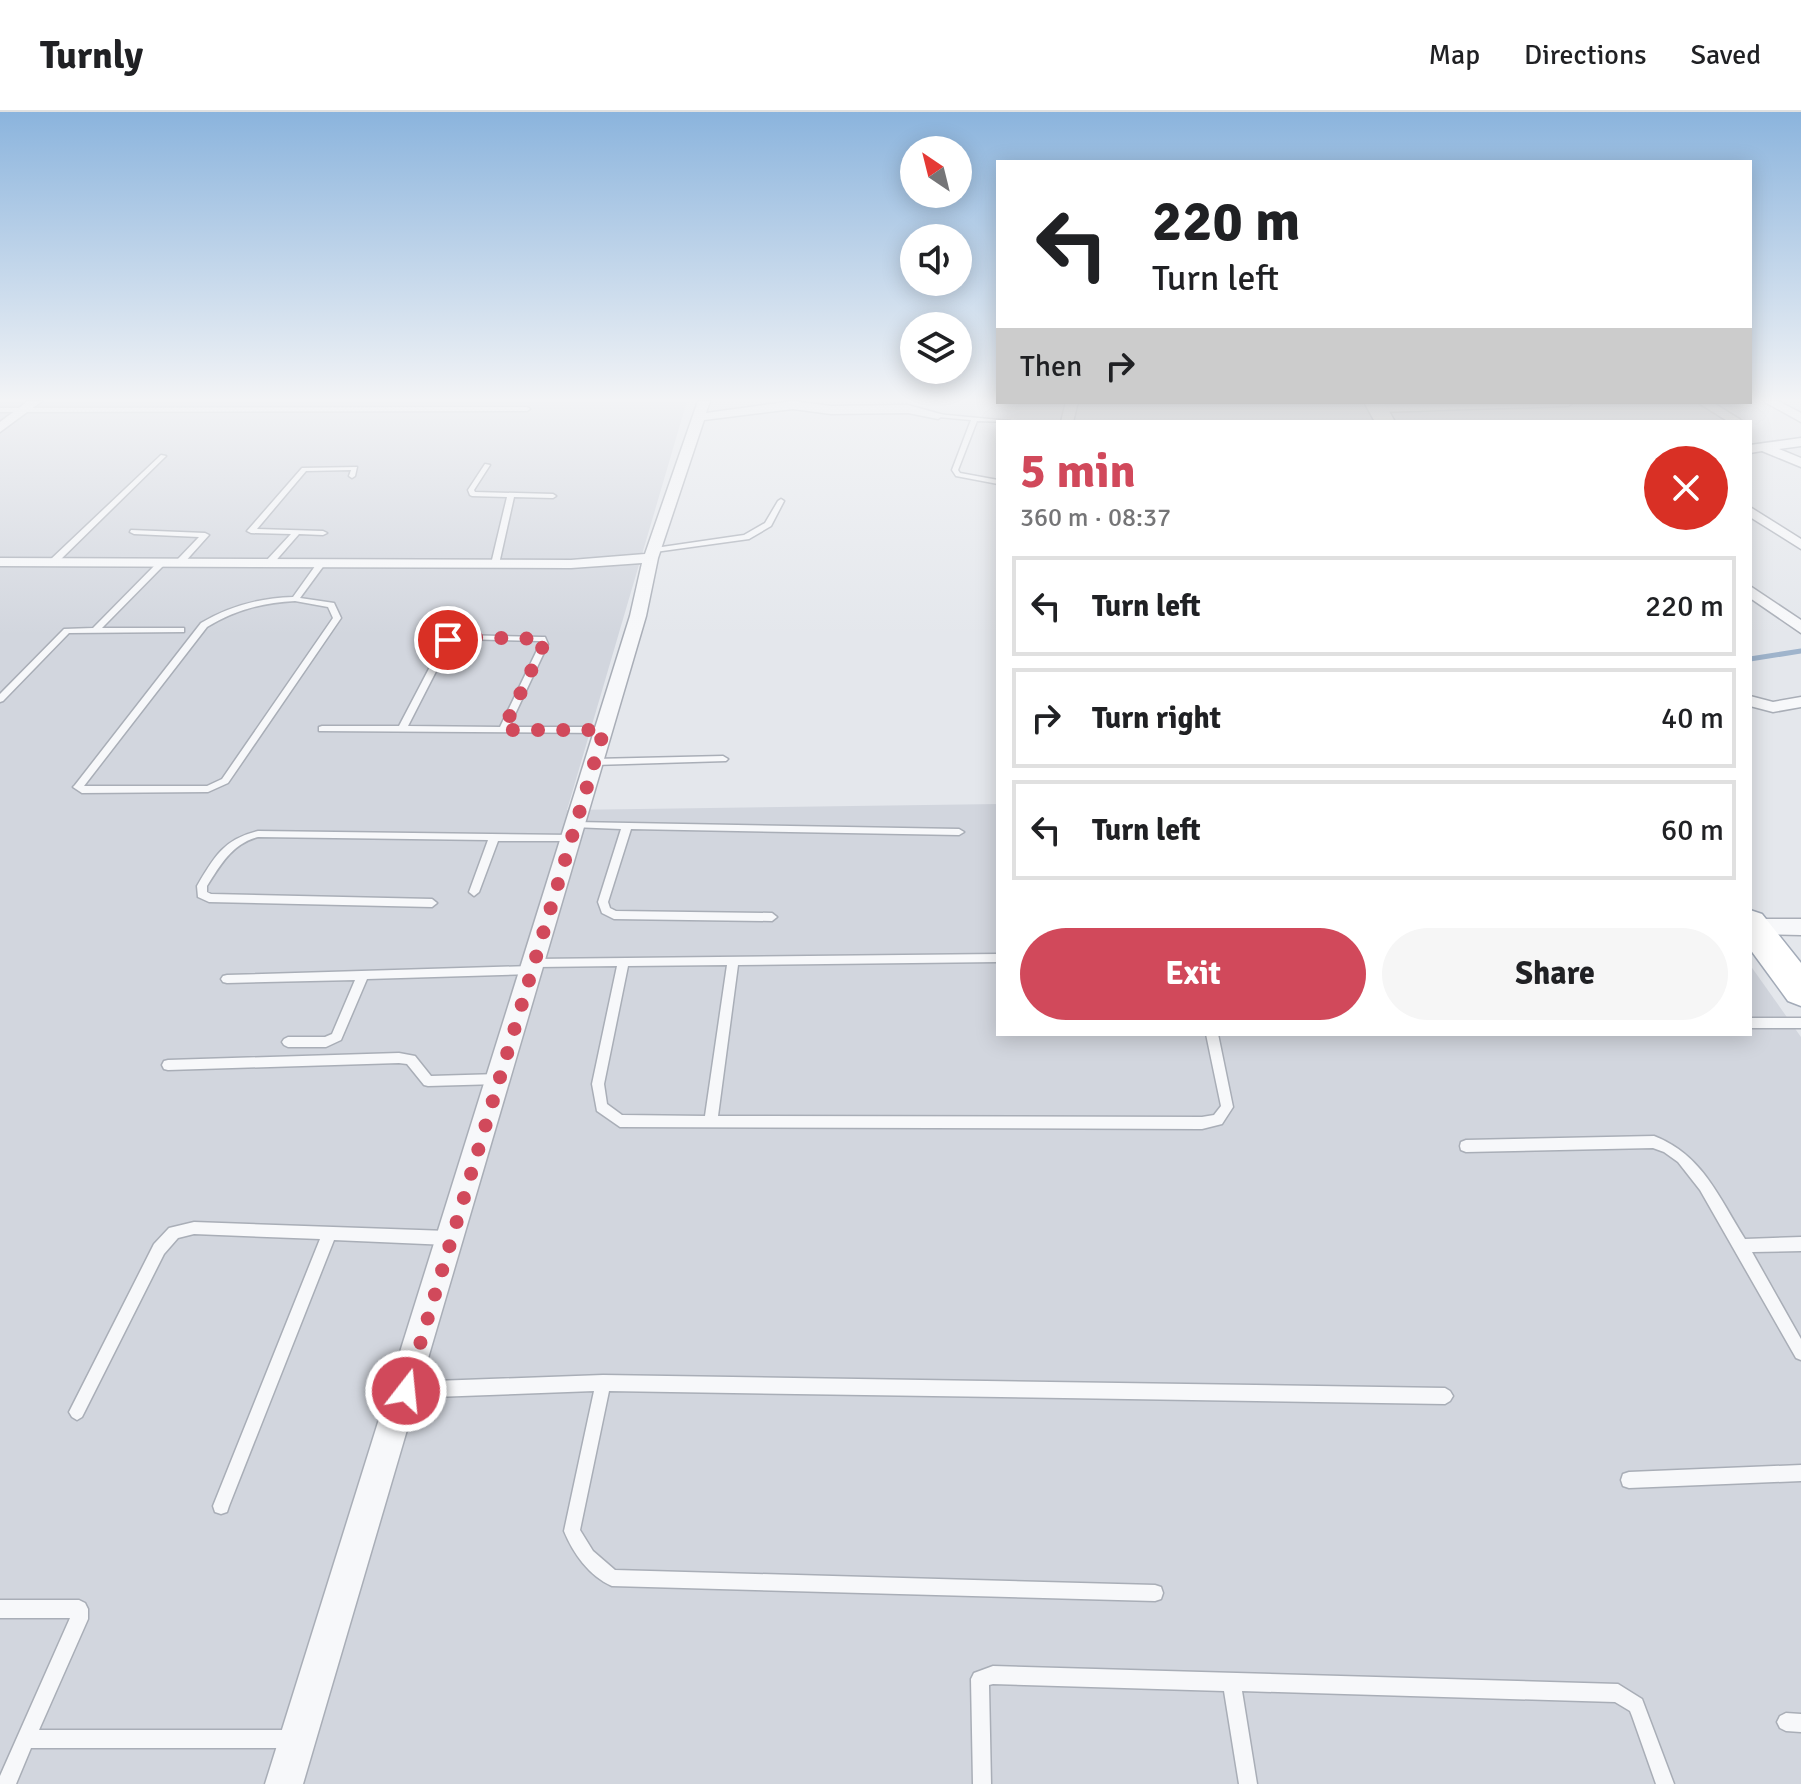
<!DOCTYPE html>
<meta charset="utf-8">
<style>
:root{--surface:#fff;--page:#f6f6f6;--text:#202124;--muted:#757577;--line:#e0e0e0;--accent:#d1495b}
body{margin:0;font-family:Signika,sans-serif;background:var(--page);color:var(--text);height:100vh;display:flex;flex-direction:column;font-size:30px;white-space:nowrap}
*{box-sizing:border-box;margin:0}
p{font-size:26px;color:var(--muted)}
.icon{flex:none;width:44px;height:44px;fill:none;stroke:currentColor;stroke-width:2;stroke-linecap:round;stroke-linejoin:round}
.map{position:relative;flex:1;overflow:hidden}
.side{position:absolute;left:996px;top:308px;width:756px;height:616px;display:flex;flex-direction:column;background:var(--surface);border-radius:0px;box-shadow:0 4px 20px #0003}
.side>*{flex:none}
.top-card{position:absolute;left:996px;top:48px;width:756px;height:244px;border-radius:0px;box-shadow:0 4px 20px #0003;background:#fff;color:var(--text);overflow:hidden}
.needle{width:52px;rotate:325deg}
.buttons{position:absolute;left:900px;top:24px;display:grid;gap:16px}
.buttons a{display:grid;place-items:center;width:72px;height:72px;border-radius:50%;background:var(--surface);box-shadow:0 4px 20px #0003;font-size:40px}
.pin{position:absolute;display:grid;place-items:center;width:68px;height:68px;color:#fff;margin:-34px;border:4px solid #fff;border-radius:50%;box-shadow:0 2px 8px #0007}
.me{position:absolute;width:88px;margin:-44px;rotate:16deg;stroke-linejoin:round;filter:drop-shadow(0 0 6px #0008)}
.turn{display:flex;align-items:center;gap:28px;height:168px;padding:0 24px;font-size:36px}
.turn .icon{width:104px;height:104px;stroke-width:2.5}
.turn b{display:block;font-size:56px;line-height:68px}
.then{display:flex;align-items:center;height:76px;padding:0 24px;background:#0003;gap:16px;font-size:30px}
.round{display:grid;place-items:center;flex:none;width:84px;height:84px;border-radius:42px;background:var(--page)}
.summary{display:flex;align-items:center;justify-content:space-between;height:136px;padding:0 24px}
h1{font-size:48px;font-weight:800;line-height:60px;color:var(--accent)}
.primary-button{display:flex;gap:16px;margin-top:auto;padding:16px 24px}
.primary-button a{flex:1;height:92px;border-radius:48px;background:var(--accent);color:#fff;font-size:32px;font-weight:800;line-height:92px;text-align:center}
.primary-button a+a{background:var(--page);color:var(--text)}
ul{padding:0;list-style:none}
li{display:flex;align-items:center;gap:24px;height:100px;margin:0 16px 12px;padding:0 8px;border:4px solid var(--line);border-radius:0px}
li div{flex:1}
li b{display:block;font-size:30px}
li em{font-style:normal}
header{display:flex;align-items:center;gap:48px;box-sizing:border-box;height:112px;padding:0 40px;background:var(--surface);border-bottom:2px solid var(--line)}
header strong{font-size:38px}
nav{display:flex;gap:44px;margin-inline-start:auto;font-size:28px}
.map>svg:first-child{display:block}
.built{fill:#d2d6de}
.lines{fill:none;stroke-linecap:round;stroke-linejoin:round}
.stream{stroke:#9fb4cc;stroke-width:5}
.service-casing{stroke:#a9aeb7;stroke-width:3}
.minor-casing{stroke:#a9aeb7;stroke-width:3}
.primary-casing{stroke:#a3abb8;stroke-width:3}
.service{fill:#f7f8fa;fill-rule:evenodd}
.minor{fill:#f7f8fa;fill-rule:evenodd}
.primary{fill:#fff;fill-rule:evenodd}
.route{stroke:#d1495b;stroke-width:14;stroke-dasharray:0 25.2}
</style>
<header>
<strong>Turnly</strong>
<nav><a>Map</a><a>Directions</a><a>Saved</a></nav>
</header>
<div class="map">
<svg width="1801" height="1672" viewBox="0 0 1801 1672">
<rect width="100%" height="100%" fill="#e4e7ec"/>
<path class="built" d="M0,289H687L567,698L998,692V922H1750V853L1801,925V1672H0Z"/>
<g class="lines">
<path class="stream" d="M1750,547L1801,539"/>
<g class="service-casing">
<path id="service" d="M0,296L527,295L530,297L527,299L0,300Z
M936,302L1010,309L1011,310L977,309L958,358L960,361L998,368V372L956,364L952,358L971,308L938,305L936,304Z
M161,343L166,344L56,452H50V448Z
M485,352L490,353L474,378L475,380L553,382L556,384L553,386L514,385L499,452L495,454L491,452L507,385L472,384L470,383L468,378Z
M357,355L355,364L352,366L349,364L351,358L306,359L257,417L323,419L327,421L323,423L299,422L272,453H266V449L291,422L251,421L247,419L302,356Z
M781,387L784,389L771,414L749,427L655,440L651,438L655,436L744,423L765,411L778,389Z
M131,418L205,421L209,423L183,452H180L176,450L177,448L199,425L134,422L130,420Z
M160,448L167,450L102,516H184V520L69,521L3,589L0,590V582L64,517L93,516Z
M318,450L325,452L300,486L334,491L341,506L228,671L208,680L82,681L73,675L75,673L201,511C230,494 259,486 293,485ZM295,489L328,495L333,506L222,667L207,674H84L207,515C235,498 262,491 295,489Z
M460,523L542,525H545L548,532L509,615H604L608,618L604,621L319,619V615L322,614H399L444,528ZM460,527L539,529L540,532L500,615L408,614L451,530Z
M723,644L728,647L726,649L594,653L589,650L594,647Z
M575,710L959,717L964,720L959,723L631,717L608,790L610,796L616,799L772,801L777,805L772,809L614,807L602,801L598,790L621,717L572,715L570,713L572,711Z
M258,719L572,723L577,726L572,729H498L479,780L474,784L469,780L488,728L258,725C232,732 221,752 207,774V780L211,782L432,787L437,791L432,795L209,790L198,785L197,774C214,745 224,727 258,719Z
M998,842V850L738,853L718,1004L1202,1005L1214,1003L1221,994L1206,922H1218L1233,995L1222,1012L1202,1017L620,1015L597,999L592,972L617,854L537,855L539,858L537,861L533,862L367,867L341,928L326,935H288L284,933L282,930L284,927L288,925H325L332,922L355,868L227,871L223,870L221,867L223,864L227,863L531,854L529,851L531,848L535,847ZM727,853L705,1004L622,1003L607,992L604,972L628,854Z
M1750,906H1801V916H1750Z
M399,941L415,944L431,964L499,962L503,963L505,967L503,971L499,972L428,974L424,973L407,952L399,951L168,958L164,957L162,953L164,949L168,948Z
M1654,1024C1703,1043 1719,1086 1745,1127L1801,1125V1139L1752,1140L1801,1227V1248L1796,1246L1700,1078L1678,1050L1664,1040L1653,1036L1466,1040L1461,1038L1460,1034L1461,1030L1466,1028Z
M194,1110L448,1119L453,1121L455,1126L453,1131L448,1133L334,1128L229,1394L227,1400L221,1402L215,1400L213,1394L320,1127L194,1122L178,1126L164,1142L82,1305L77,1308L72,1305L69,1300L154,1132L169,1116Z
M603,1263L1445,1276L1450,1279L1453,1284L1450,1289L1445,1292L609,1279L580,1418L593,1439L615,1458L1155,1473L1161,1475L1163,1481L1161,1487L1155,1489L612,1474C589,1464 573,1441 564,1419L594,1279L407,1286L402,1283L399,1278L402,1273L407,1270Z
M1801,1353V1369L1629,1376L1623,1374L1621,1368L1623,1362L1629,1360Z
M0,1488H79L85,1491L88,1497V1507L39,1618H293L299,1621L302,1627L299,1633L293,1636H31L16,1672H0V1664L70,1506H0Z
M993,1554L1618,1572L1642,1587L1674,1672H1656L1632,1604L1630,1599L1615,1590L1242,1579L1257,1672H1239L1224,1579L993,1572L989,1573L991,1672H973L971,1567L974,1561Z
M1786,1601L1801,1602V1620L1786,1619L1780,1616L1777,1610L1780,1604Z"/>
</g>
<g class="minor-casing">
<path id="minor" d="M28,289H42L0,320V310Z
M698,289H710L706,301L793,289L831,294L908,293L944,303L938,307L908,301L831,302L793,297L704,308L658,446L646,504L303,1672H265L630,504L642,451L571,456L0,454V446L571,448L645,442Z
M1763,289H1778L1801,301V310Z
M1066,290H1078L1073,310H1061Z
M1453,290H1574L1568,294L1377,300L1371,296L1377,292Z
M1697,290H1712L1744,310H1729Z
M1801,326V334L1779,337L1801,346V355L1762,339L1750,341V333Z
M1750,395L1801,427V437L1750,405Z
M1750,474L1801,508V521L1750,486Z
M1750,584L1773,590L1801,585V595L1773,600L1750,594Z
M1801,807V823L1750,822V808L1753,807Z"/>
</g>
<g class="primary-casing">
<path id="primary" d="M1364,290H1384L1395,310H1375Z
M1750,798L1762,802L1801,851V894L1788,889L1750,837Z"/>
</g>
<use href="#service" class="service"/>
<use href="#minor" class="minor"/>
<use href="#primary" class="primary"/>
</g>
<linearGradient id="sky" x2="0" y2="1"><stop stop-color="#8bb4dd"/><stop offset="0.55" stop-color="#f3f4f6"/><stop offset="1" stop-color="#f3f4f6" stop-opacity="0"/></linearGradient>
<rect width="1801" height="523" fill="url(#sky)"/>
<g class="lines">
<path class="route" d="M406,1279L604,618H503L544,532L542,527L460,525L448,528"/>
</g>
</svg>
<div class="buttons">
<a><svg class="needle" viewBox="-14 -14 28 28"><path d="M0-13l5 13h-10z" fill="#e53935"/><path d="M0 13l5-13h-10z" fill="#757577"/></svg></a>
<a><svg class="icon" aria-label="sound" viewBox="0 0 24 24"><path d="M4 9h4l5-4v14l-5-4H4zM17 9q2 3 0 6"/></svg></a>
<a><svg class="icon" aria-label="layers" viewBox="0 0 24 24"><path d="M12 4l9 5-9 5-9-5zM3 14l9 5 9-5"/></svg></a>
</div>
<div class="pin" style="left:448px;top:528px;background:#d93025"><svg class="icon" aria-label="arrive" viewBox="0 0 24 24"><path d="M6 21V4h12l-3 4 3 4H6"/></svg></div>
<svg class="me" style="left:406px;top:1279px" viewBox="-20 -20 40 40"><circle r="17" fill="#d1495b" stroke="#fff" stroke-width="3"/><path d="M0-11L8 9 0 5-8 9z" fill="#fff"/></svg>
<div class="top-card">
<div class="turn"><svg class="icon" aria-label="left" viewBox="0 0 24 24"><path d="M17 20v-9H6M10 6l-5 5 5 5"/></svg><div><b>220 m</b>Turn left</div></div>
<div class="then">Then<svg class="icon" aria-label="right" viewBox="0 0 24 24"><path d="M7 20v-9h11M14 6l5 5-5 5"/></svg></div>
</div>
<section class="side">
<div class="summary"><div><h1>5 min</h1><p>360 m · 08:37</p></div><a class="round" style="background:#d93025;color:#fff"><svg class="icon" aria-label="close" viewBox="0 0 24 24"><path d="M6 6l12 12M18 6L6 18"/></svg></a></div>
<ul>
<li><svg class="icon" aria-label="left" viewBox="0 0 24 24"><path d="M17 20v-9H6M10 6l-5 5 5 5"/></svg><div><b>Turn left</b></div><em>220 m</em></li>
<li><svg class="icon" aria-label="right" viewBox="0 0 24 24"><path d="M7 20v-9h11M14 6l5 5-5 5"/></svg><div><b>Turn right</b></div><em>40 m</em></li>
<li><svg class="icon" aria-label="left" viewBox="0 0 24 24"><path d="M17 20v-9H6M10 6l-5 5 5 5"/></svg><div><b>Turn left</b></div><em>60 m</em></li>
</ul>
<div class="primary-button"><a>Exit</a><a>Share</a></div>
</section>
</div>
